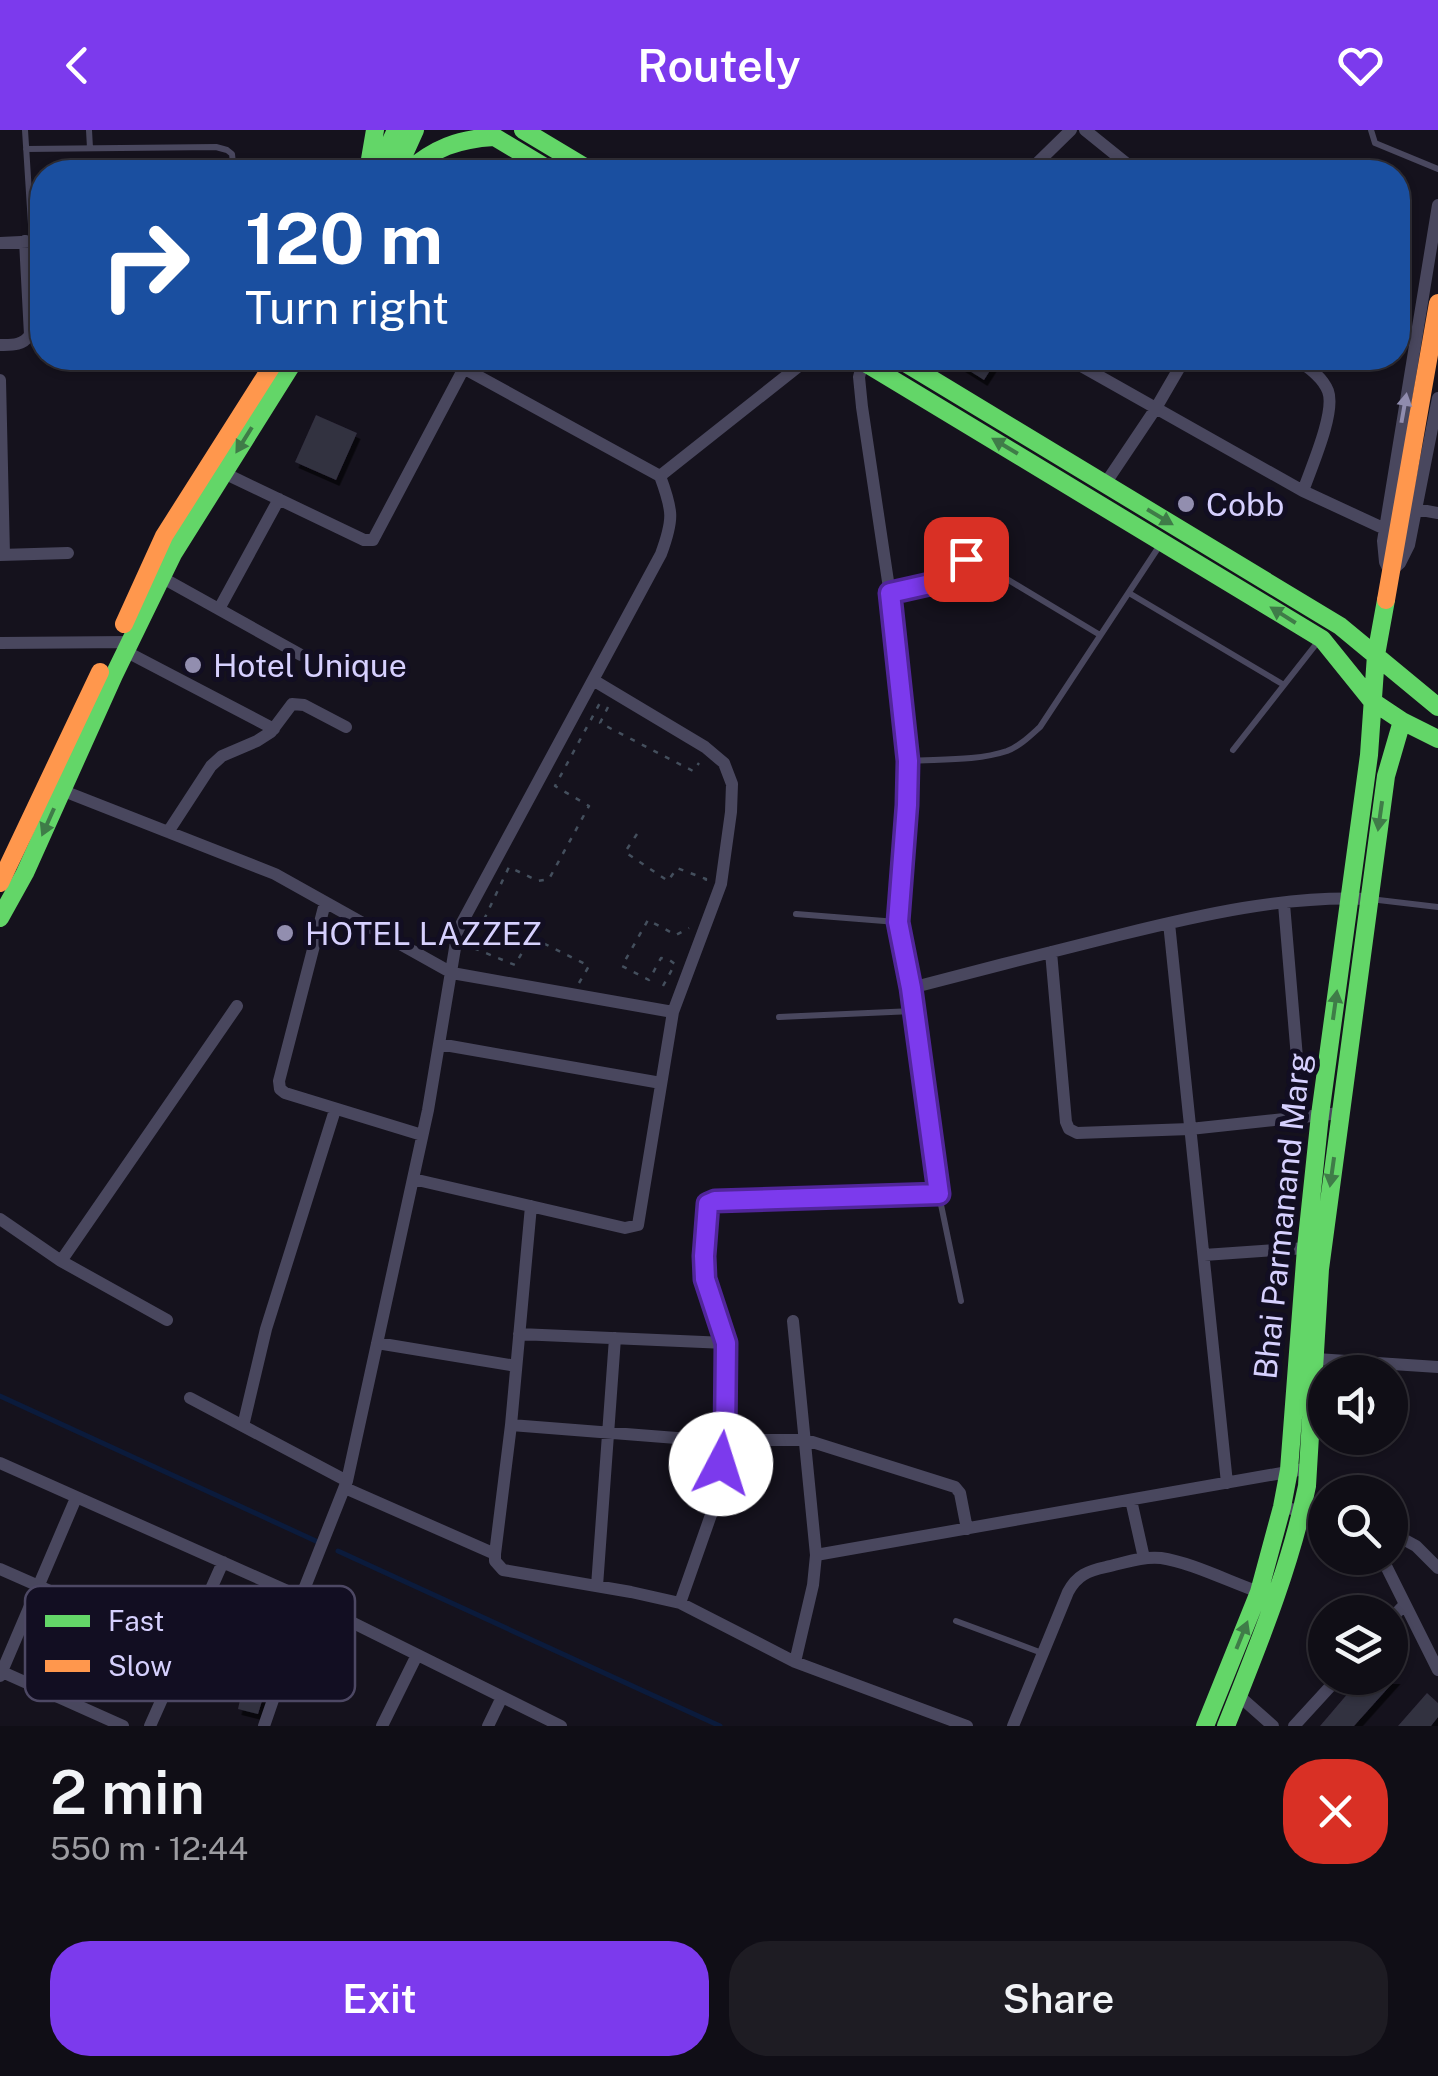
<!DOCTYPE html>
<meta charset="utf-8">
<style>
:root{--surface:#100e16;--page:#1e1c23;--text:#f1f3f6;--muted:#9c9ca1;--line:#302e35;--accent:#7c3aed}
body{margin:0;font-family:"Public Sans",sans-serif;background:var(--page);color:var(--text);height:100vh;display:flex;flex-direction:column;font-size:38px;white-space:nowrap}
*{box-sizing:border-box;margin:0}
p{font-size:32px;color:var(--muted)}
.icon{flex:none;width:55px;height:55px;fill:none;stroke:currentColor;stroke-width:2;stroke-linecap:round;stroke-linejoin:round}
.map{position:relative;height:1596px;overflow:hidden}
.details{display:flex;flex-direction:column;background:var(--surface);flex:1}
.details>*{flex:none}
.guide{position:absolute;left:30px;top:30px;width:1380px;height:210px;border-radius:40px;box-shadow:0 2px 8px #0004,0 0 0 2px var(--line);background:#1a4fa0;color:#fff;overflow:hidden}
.fabs{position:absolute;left:1308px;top:1225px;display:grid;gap:20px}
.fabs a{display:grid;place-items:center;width:100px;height:100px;border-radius:50%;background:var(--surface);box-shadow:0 2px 8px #0004,0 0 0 2px var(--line);font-size:50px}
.pin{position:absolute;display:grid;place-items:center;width:85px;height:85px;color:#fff;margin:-42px;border-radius:20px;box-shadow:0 5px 15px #0006}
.me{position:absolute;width:110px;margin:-55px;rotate:5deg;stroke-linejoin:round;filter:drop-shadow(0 0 8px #0008)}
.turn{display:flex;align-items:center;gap:35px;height:210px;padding:0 50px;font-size:45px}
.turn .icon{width:130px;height:130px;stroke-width:2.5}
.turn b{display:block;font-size:70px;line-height:85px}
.round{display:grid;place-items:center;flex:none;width:105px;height:105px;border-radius:40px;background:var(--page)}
.headline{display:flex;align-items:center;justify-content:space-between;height:170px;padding:0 50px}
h1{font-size:60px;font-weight:600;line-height:75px}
.cta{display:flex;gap:20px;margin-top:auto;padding:20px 50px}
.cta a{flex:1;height:115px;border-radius:40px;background:var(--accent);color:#fff;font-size:40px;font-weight:600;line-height:115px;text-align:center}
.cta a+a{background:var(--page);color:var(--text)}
header{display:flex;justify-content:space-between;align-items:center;height:130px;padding:0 50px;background:var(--accent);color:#fff;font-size:45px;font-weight:600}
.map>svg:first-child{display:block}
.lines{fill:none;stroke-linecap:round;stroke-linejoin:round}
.stream{stroke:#0b1b3c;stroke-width:5}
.building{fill:#333040;filter:url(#shadow)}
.path{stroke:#444f5d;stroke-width:2.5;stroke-dasharray:5 8;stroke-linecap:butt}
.lane{stroke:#49475e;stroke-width:6}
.street{stroke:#49475e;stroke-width:12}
.fast{stroke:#63d668;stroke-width:18}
.slow{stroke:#ff974d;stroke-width:18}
.oneway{fill:#908cae}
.oneway2{fill:#3f7c48}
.route-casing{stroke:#51269a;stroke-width:25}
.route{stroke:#7c3aed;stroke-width:18}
.poi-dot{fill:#928eaf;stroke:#120e22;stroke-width:4}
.labels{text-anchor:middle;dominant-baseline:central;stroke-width:10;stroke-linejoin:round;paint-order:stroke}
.poi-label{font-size:32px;fill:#d6d0fe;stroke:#120e22;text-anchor:start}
.street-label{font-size:32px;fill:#d6d0fe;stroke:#120e22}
.key{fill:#120e22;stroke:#4d4864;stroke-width:2.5}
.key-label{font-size:28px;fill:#d6d0fe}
</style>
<header><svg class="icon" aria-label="back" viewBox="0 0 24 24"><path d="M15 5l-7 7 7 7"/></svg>Routely<svg class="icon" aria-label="heart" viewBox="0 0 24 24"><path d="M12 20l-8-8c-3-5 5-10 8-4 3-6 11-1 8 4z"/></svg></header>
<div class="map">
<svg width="1438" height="1596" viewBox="0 0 1438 1596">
<defs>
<filter id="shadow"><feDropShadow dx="3.5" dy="6" stdDeviation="0" flood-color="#0009"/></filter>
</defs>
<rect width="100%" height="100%" fill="#15121d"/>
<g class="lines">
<path class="stream" d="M0,1266L318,1412
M338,1421L720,1596"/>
</g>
<path class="building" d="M949,228H998L984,250Z
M316,285L357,303L336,350L295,332Z
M1361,1548H1397L1354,1596H1320Z
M243,1556L265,1561L258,1584L238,1579Z
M1427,1563L1438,1573V1587L1431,1596H1398Z"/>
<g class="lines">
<path class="path" d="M608,577L600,593L693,641L699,633
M637,704L625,722L668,751L677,738L706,749L705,754
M579,853L589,836L531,807L515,835L471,817L509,737L538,751L549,749L589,676L555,656L601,571
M663,856L675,834L668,829L661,828L649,850L622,836L648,790L676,805L689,798"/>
<path class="lane" d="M25,0L32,110
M89,0L90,18
M1371,0L1375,13L1438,39
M26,19L216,17L227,20L232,24L234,42
M891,463C905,460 921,459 933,452C951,441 951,425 977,431L1100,505
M1129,463L1284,555
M1233,620L1317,513
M909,631C940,629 977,631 1007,621C1020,616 1030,606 1040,597L1160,415
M1370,769L1438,777
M796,784L897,792
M779,887L913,881
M939,1065L961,1171
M956,1491L1042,1523"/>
<path class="street" d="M1085,0L1137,42
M1028,42L1071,0
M1438,75L1383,411L1385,432L1390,442L1400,433L1409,415L1438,268
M0,113L42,111
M0,215C12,215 22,216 30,205L25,111
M864,228L859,247L862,277L889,458L904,586L908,631L907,675L899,792L911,858C980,840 1050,822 1119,805C1200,785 1286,765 1369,769
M1067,228L1303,361L1385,399
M1295,228C1307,237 1322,246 1328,261C1336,282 1311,338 1303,361
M0,250L4,425
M224,343L364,410H373L464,238
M660,346L809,228
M1105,354L1156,278L1185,228
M1416,379L1438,383
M0,425L68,423
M161,447L301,525
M219,479L279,369
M0,513L130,512
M125,521L274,599
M56,658L275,744L452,843L673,882
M168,702L211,636L222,626L257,611L271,602L292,574L304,575L346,597
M325,773L279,951L280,959L285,963L422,1005
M1284,774L1302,987
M1169,793L1227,1353
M1051,822L1066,992L1069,999L1077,1003L1190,999L1340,983
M439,914L661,953
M413,1049L625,1098L638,1095L673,882L721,754L731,682L732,654L724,633L705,617L593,550
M0,1089L61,1131L167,1190
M1204,1125L1306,1118
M61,1131L237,876
M793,1191L816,1425L813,1455L795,1532
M519,1204L726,1213
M377,1213L516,1236
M1316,1229L1438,1237
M190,1268L347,1351
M511,1295L702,1310H806L955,1357L960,1363L967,1399
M243,1296L266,1199L335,980
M0,1333L301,1467L561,1596
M345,1358L495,1424V1431L503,1440L631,1462L680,1473L795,1532L967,1596
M1131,1370L1144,1428
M1282,1377L1325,1386
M1390,1402L1416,1416L1438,1438
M495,1424L511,1295L531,1076
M816,1425L1310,1338
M1382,1428L1438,1540
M0,1439L184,1520
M597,1456L615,1208
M680,1473L712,1382L725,1310L726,1213L720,1189L705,1149L706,1080L708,1074L715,1071L939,1064L911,858
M1390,1490L1405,1474
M0,1541L123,1596
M0,1546L76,1368
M1238,1565L1273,1596
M150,1596L223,1432
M264,1596L274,1567L281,1506L301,1467L347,1351L428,980L458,800L661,424C674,389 673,381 660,346L445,228
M382,1596L417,1525
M488,1596L502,1567
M1013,1596L1068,1462C1077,1445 1088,1441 1106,1437C1124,1433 1143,1426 1161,1428C1190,1432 1230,1452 1259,1462
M1294,1596L1338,1548"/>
<path class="fast" d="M483,0L553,42
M523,0L593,42
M368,41L375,0
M377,42L396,0
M396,42L415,0
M407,42C434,18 458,9 494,7
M857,228L1322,509L1372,571L1402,591L1438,609
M897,228L1340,496L1438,577
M0,788L25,743L114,545L173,424L296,228
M1205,1596L1259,1462L1282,1377L1289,1340L1306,1118L1320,985L1369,625L1376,525L1386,470
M1226,1596C1257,1518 1290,1439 1307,1356L1320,1139L1386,646L1402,591"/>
<path class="slow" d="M1386,470L1438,173
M124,494L164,406L277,228
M0,753L100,542"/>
</g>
<defs><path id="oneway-solid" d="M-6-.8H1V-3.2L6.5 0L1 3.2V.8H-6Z" transform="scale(2.5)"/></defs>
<use class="oneway" href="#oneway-solid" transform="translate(1404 278) rotate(-80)"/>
<g class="oneway2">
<use href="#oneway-solid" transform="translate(244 310) rotate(122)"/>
<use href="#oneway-solid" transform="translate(1005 316) rotate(-149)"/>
<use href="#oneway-solid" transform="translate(1160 387) rotate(31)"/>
<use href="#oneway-solid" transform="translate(1283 485) rotate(-148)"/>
<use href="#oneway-solid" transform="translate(1380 686) rotate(98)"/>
<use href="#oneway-solid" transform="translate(48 692) rotate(114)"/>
<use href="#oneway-solid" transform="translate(1335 875) rotate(-82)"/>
<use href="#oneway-solid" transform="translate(1332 1042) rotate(98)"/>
<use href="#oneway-solid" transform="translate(1242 1505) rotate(-68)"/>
</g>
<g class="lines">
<g class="route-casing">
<path id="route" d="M721,1334L725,1310L726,1213L705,1149L704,1126L708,1074L715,1071L939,1064L911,858L898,792L907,675L908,631L890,463L930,454L956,431L966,429"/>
</g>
<use href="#route" class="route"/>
</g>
<g class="poi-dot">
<circle cx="1186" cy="374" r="10"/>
<circle cx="193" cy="535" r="10"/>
<circle cx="285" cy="803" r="10"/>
</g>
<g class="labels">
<g class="poi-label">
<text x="1206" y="374">Cobb</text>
<text x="213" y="535">Hotel Unique</text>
<text x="305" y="803">HOTEL LAZZEZ</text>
</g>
<g class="street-label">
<text transform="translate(1282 1086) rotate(-84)">Bhai Parmanand Marg</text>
</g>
</g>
<rect x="25" y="1456" width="330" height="115" rx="15" class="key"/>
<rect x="45" y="1485" width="45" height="12" fill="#63d668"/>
<rect x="45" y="1530" width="45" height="12" fill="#ff974d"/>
<g class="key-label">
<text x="108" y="1501">Fast</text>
<text x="108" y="1546">Slow</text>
</g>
</svg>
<div class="fabs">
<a><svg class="icon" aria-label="sound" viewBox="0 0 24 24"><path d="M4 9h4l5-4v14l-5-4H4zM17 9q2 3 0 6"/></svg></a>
<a><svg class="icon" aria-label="search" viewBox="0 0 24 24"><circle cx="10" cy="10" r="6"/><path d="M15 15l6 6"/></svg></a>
<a><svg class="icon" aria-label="layers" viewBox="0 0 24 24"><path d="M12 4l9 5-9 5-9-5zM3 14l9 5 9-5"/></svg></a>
</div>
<div class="pin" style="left:966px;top:429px;background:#d93025"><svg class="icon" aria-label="arrive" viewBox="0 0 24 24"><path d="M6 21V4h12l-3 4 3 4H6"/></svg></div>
<svg class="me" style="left:721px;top:1334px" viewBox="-20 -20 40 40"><circle r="19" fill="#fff"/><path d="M0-13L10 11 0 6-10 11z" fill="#7c3aed"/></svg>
<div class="guide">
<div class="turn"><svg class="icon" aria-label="right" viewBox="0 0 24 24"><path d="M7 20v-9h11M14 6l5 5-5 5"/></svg><div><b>120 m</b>Turn right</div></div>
</div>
</div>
<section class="details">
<div class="headline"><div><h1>2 min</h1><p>550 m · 12:44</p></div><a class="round" style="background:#d93025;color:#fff"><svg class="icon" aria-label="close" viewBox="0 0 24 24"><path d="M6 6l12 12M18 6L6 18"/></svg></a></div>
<div class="cta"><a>Exit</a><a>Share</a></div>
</section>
